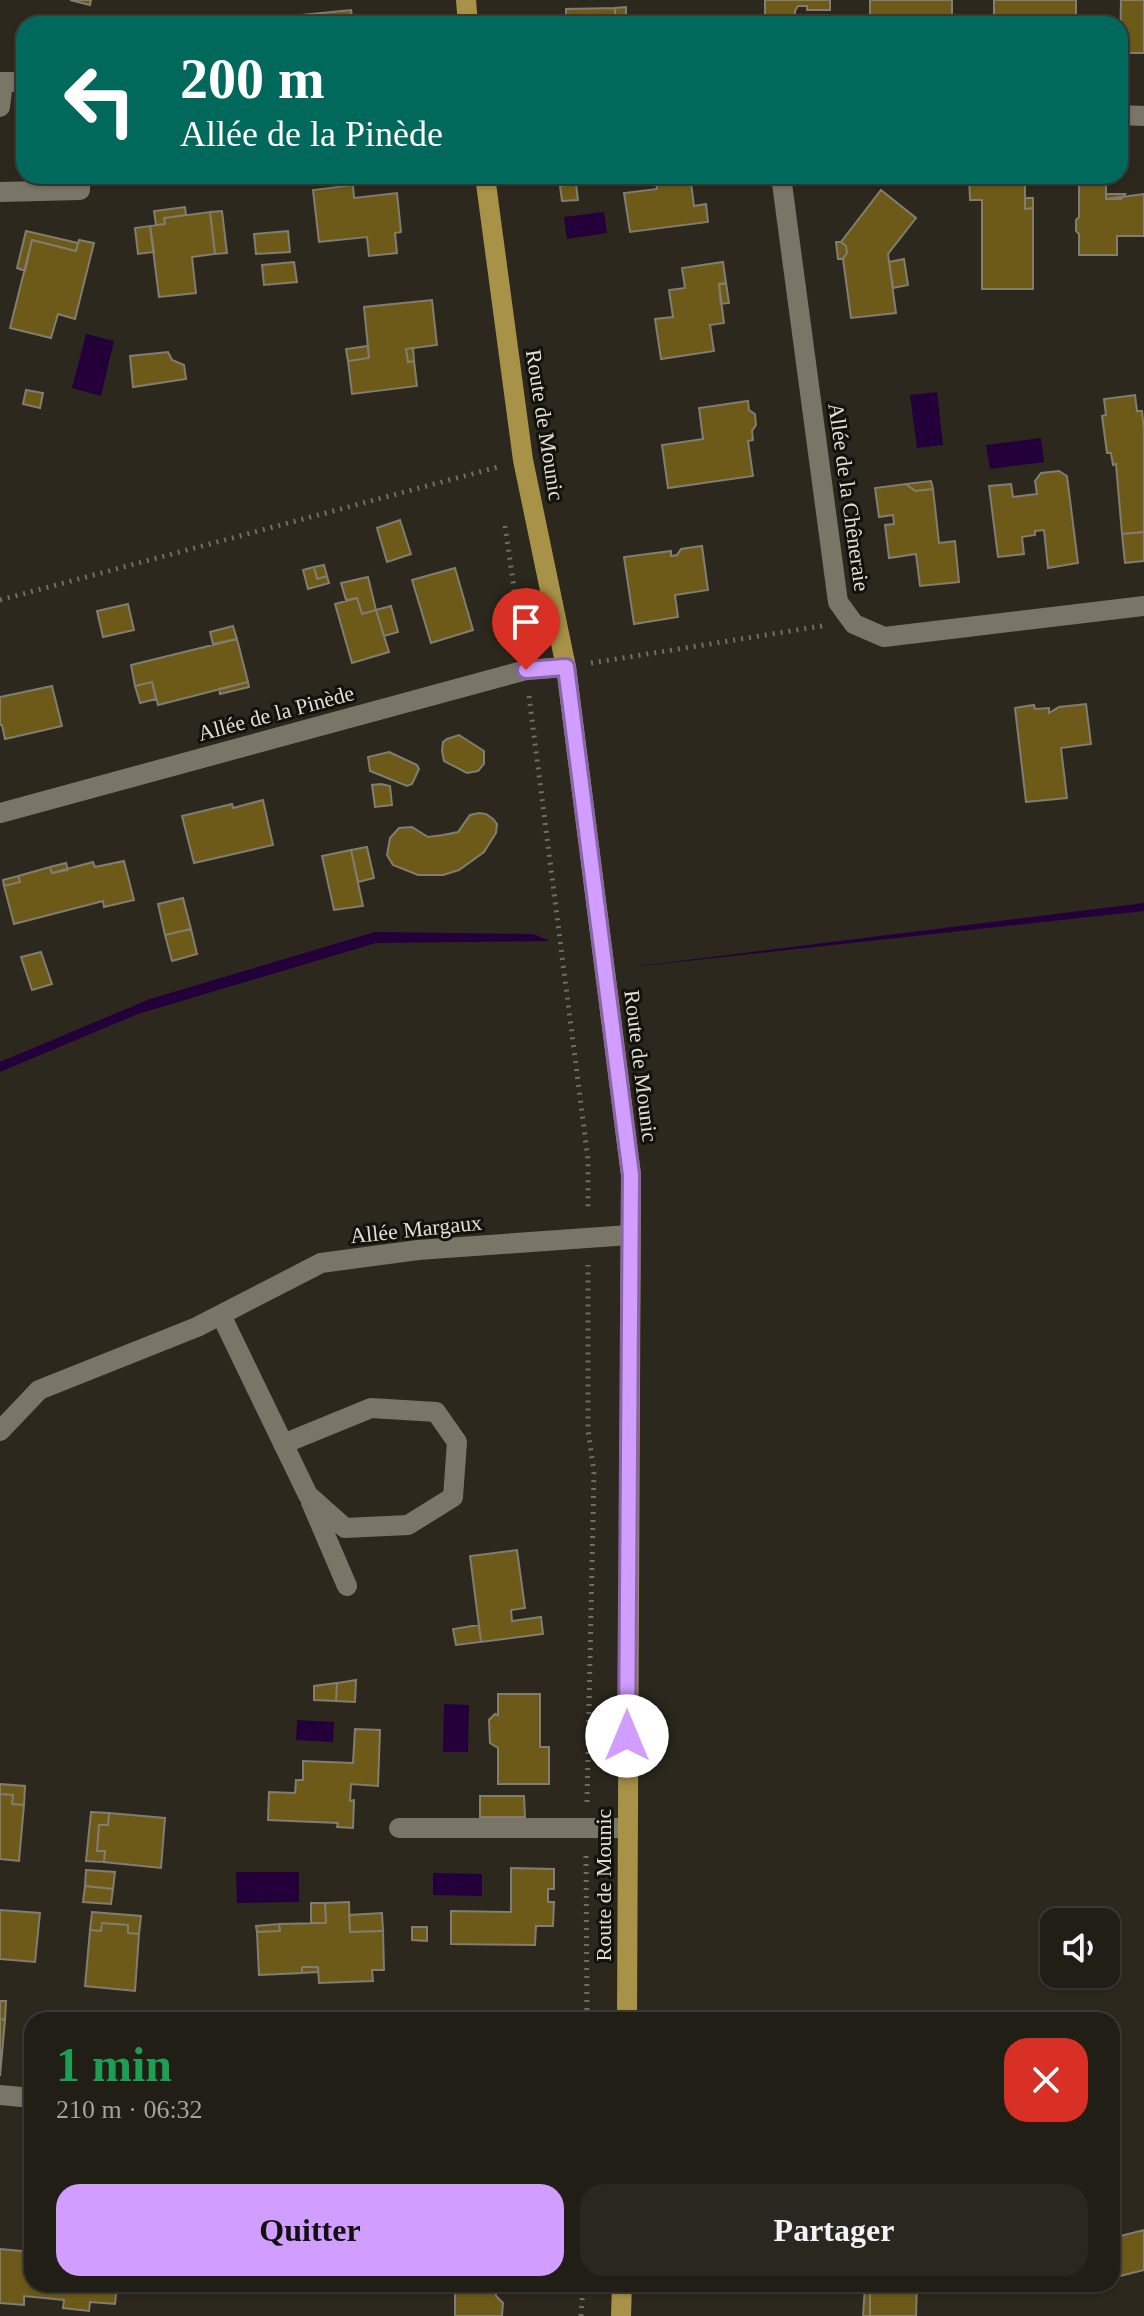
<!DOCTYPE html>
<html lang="fr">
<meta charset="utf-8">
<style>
:root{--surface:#211e16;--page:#29271f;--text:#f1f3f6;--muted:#a2a2a1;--line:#3e3c35;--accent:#d19dfe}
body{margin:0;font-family:"Times New Roman",serif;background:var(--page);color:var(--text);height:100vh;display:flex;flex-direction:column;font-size:30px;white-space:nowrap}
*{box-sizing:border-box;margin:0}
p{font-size:26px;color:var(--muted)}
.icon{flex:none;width:44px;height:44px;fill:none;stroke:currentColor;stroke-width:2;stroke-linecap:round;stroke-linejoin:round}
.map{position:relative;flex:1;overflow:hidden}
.side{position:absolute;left:24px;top:2012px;width:1096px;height:280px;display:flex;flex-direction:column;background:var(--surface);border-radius:24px;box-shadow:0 2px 6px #0004,0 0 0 2px var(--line)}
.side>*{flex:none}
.hud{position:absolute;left:16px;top:16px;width:1112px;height:168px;border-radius:24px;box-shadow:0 2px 6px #0004,0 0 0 2px var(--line);background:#00695c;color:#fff;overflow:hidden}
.tools{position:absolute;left:1040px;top:1908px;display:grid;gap:16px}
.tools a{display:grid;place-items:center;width:80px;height:80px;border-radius:16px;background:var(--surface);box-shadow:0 2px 6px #0004,0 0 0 2px var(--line);font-size:40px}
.pin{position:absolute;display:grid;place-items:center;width:68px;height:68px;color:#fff;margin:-82px -34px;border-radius:50% 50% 50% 0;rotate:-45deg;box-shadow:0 0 8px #0007}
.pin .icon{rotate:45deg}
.me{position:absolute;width:88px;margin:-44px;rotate:0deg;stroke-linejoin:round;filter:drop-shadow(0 0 6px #0008)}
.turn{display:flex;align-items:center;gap:28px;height:168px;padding:0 32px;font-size:36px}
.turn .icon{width:104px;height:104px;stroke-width:2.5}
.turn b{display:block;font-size:56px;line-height:68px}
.round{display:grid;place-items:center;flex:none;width:84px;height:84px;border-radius:24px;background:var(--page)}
.headline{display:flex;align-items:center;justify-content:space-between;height:136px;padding:0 32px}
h1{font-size:48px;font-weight:800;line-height:60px;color:#1e9e55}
.button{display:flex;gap:16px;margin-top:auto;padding:16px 32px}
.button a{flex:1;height:92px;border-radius:24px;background:var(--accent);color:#111;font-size:32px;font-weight:800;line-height:92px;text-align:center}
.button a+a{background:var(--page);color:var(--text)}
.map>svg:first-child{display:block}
.water{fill:#24003b}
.building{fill:#6d5a19;stroke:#817d70;stroke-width:2}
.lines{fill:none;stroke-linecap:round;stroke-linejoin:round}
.path{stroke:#716e64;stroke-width:5;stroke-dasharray:2 6;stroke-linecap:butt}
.minor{stroke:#797567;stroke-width:20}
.major{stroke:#a89247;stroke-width:20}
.route-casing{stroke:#8866a5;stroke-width:20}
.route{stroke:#d19dfe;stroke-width:14}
.labels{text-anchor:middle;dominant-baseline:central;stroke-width:6;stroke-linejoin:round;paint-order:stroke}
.street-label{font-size:22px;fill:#e1dfd7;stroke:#13110c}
</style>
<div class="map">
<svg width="1144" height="2316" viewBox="0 0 1144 2316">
<rect width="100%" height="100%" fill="#2c281d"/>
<path class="water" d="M604,212L607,233L567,239L564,217Z
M86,334L114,341L101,396L72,388Z
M937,392L943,445L917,448L910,395Z
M1041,438L1044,462L990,469L986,445Z
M1144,903V911L623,968Z
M375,932L533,934L550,941L376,943L138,1014L0,1072V1062L150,999Z
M444,1704L469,1705L468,1752H443Z
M297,1720L334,1722L333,1742L296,1740Z
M236,1872H299V1902L237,1903Z
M433,1873L482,1874V1896L433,1895Z"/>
<path class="building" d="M70,0H91L90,5Z
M765,0H830V10H807V6H798L795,11V24H765Z
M870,0H952V24H870Z
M994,0H1076V24H994Z
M1121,0H1144V53H1120Z
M626,7V24H615V8Z
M615,8V24H566V9Z
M351,10L353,24H303L302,15Z
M655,176H693L694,182H691L694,206L706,204L708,222L630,232L624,193L657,189Z
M969,176H1025V209L1033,208V289H982V200H970Z
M1079,176H1106V199L1144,194V236H1117V255H1079V234L1076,231V220L1079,217Z
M576,184L578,200L562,201L560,186Z
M353,185L354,198L397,193L401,232L395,233L397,253L369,256L367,237L319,242L313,190Z
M881,190L916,218L888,254L896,313L851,318L843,259L847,253L846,246L841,242Z
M1106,194H1125L1121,199H1106Z
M1025,198H1033V208L1025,209Z
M185,207L186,215L164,218L165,224L156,225L154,211Z
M222,211L227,253L215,254L210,212Z
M210,212L215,254L192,257L196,293L159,297L150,226L165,224L164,218Z
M150,226L154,252L138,254L135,228Z
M26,231L78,243L76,251L32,240L25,271L17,268Z
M288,231L290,252L256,254L254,234Z
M32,240L76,251L79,240L94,243L75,319L58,314L51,338L10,328Z
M836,242H841L846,246L847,253L843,259H838Z
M904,259L908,285L893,288L889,262Z
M294,262L297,282L264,285L262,265Z
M723,262L726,283L719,284L724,323L710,325L714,351L661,359L655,319L673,317L669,290L685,288L682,268Z
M726,283L729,303L721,304L719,284Z
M432,300L437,345L406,349L408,362L414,361L417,386L352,394L348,361L369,358L364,307Z
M368,346L369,358L348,361L346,349Z
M413,348L414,361L408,362L406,349Z
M168,352L172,360L184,365L186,379L133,387L130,356Z
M26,390L43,393L40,408L23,404Z
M1135,395L1137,411H1142L1144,430V532L1122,534L1116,464L1113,465L1111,453H1107L1102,416L1106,415L1104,399Z
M748,401L749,410L755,414L756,425L752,431L753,440L748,441L753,476L668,488L662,445L703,439L699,408Z
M1059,471L1067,476L1078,563L1048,568L1044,530L1035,531V535L1022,537L1024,554L998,557L989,486L1011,484L1013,497L1037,494L1035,481L1041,473Z
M931,481L933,489L915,491L906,484Z
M906,484L915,491L933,489L939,543L955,541L959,582L920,586L916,554L889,558L885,525L894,524L893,515L879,517L875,488Z
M400,520L411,554L387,562L377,528Z
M1144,532V561L1125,563L1122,534Z
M702,546L708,590L675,595L678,617L634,624L624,557L671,551V556L677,555L681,549Z
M324,565L327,576L317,579L314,567Z
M314,567L317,579L327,576L329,583L308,589L303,570Z
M455,568L473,630L431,643L412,580Z
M368,577L376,610L362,614L357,598L346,600L341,583Z
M357,598L362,614L376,610L389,652L352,663L335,604Z
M128,604L134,630L103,637L97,611Z
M391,606L398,632L384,636L376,610Z
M233,626L237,639L213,644L210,632Z
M237,639L248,682L158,705L152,682L135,686L131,665Z
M152,682L156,699L140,703L135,686Z
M248,682L249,687L220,694L219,689Z
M52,686L62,726L5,739L2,725H0V697Z
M1086,704L1091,744L1061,748L1067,798L1026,802L1015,708L1034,705L1035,709L1049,708V713L1059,707Z
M459,735L484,751V764L478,771L467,773L444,761L442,751L443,742L447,739Z
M389,752L417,765L419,769L412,784L407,786L370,771L368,757Z
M381,784L390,786L392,805L375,807L372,785Z
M263,800L273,845L194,863L182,816L232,804L233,808Z
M479,813L486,814L493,819L497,824L496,833L484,852L459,870L443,875H418L393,865L387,855L390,838L399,828L412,827L428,837L443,835L458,832L470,815Z
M367,847L374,878L358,882L351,850Z
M351,850L363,906L334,910L322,856Z
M124,861L134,900L104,907L103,901L14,924L4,886L20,882L18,876L50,867L52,873L93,862L95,867Z
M66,863L68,870L52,873L50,867Z
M18,876L20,882L4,886L3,880Z
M183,898L191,929L165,935L158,904Z
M191,929L197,954L172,961L165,935Z
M41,952L52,984L32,990L21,957Z
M517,1550L525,1608L511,1610L512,1621L541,1617L543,1634L481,1642L470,1556Z
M479,1625L481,1642L456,1645L453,1629Z
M356,1680L355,1702L336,1701L337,1683Z
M337,1683L336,1701L314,1700V1686Z
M498,1694H540V1747H549V1784H498V1748L490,1743L489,1720L495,1714L498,1715Z
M355,1729L380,1730L378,1786L351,1784L350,1801L354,1800L353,1828L337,1827L338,1823L268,1820L269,1792L295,1793L296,1780H303V1761L353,1763Z
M0,1784L25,1786L24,1805L12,1804L13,1795L0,1794Z
M0,1794L13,1795L12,1804L24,1805L19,1861L0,1859Z
M480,1796H524L525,1817H480Z
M91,1812L109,1813L108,1825H99L97,1851H105L104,1862L86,1861Z
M109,1813L165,1818L161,1868L104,1862L105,1851H97L99,1825H108Z
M511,1868L554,1869V1889H548V1902H554L553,1926H536L535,1945L451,1944V1911L511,1912Z
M86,1870L115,1872L113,1889L85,1886Z
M85,1886L113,1889L111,1904L83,1902Z
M349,1902L350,1932L383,1931L384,1970H372L373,1981L319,1983L318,1967H302V1973L259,1975L257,1932L280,1931L279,1924L326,1923L325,1903Z
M311,1903H325L326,1923H311Z
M0,1910L40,1913L35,1962L0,1959Z
M92,1912L141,1916L139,1934L128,1933V1925L102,1923L101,1931L90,1930Z
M382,1913L383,1931L350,1932L349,1915Z
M102,1923L128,1925V1933L139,1934L135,1991L85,1986L90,1930L101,1931Z
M279,1924L280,1931L257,1932L256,1926Z
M412,1927H427V1941L412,1940Z
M302,1967H318V1972L302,1973Z
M0,2001H6L5,2020L0,2019Z
M0,2019L5,2020L0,2076Z
M1144,2230V2270L1112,2278V2238Z
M0,2249L32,2252V2284H117L115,2304L90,2302L89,2311L63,2308L64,2300L24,2296V2305L0,2303Z
M455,2284H501L496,2289V2296L503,2303L502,2316H455Z
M865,2284H917L916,2316H870V2287L865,2286Z
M865,2286L870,2287V2316H863Z"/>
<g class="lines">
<path class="path" d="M505,526L522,643
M0,600L498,467
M591,663L822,626
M529,696L588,1160V1211
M587,1802L594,1472L588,1430V1265
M586,1856L587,2020
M581,2316L583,2284"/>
<path class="minor" d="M0,82H24
M0,107L3,82
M1120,115L1144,116
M781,176L838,602L854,624L884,637L1144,606
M0,192L80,190V176
M0,813L526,670L566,667
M221,1315L308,1495L345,1528L408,1525L453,1497L457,1442L436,1412L371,1408L283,1444
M0,1431L39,1390L197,1327L321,1263L418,1250L629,1235
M311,1502L347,1586
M399,1828H626
M0,2095L32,2098"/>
<path class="major" d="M466,0L468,24
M485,176L523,460L566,667L631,1175L627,2020
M621,2316L622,2284"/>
</g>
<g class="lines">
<g class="route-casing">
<path id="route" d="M526,670L566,667L631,1175L627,1736"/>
</g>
<use href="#route" class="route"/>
</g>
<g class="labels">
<g class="street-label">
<text transform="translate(545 425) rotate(81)">Route de Mounic</text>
<text transform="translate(849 497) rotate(82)">Allée de la Chêneraie</text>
<text transform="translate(276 713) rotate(-15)">Allée de la Pinède</text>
<text transform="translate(641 1066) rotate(83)">Route de Mounic</text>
<text transform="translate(416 1229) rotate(-6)">Allée Margaux</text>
<text transform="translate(603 1885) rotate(-90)">Route de Mounic</text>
</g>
</g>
</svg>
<div class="tools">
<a><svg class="icon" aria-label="sound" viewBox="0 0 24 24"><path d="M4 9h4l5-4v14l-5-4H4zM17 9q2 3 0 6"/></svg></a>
</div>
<div class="pin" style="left:526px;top:670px;background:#d93025"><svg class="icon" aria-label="arrive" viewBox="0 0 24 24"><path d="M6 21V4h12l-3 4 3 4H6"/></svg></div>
<svg class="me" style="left:627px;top:1736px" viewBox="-20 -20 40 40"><circle r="19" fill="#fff"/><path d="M0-13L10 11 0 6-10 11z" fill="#d19dfe"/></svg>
<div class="hud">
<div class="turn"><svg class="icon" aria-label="left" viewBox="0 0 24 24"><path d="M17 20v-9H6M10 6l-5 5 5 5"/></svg><div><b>200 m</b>Allée de la Pinède</div></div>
</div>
<section class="side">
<div class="headline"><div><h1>1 min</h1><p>210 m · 06:32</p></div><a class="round" style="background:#d93025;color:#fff"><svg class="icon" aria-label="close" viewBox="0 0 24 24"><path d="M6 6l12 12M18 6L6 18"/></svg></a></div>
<div class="button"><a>Quitter</a><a>Partager</a></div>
</section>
</div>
